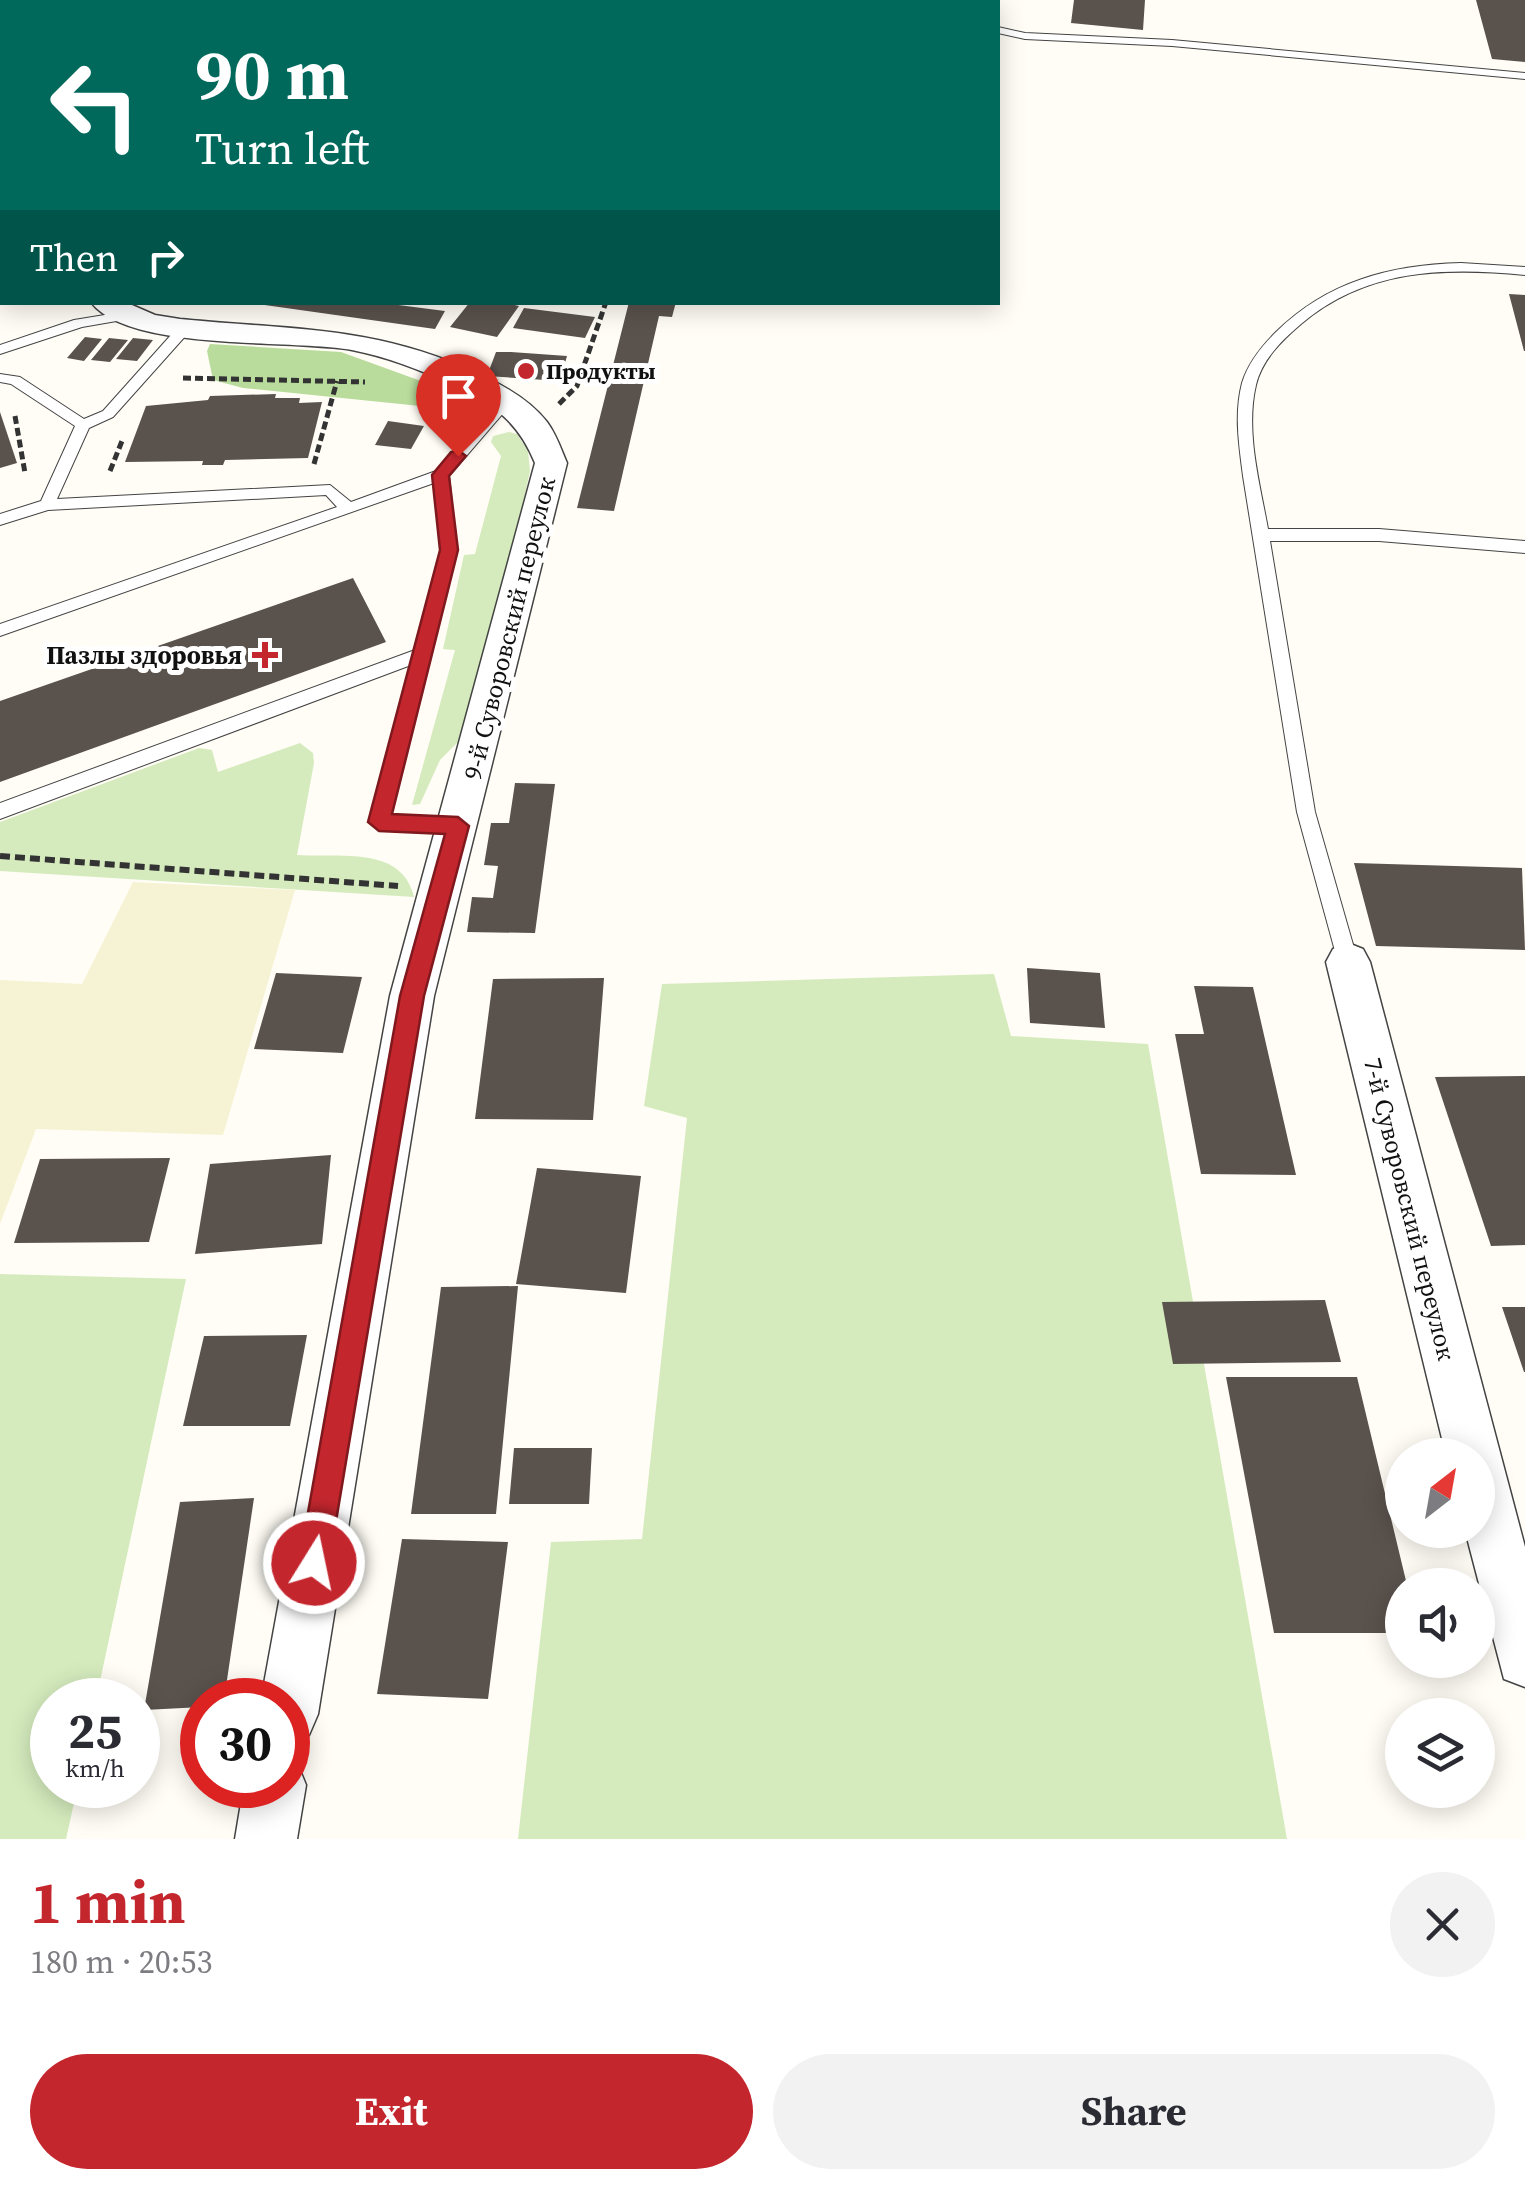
<!DOCTYPE html>
<meta charset="utf-8">
<style>
:root{--surface:#fff;--page:#f2f2f3;--text:#2b2b33;--muted:#7c7c81;--accent:#c4262e}
body{margin:0;font-family:"Source Serif 4",serif;background:var(--page);color:var(--text);height:100vh;display:flex;flex-direction:column;font-size:38px;white-space:nowrap}
*{box-sizing:border-box;margin:0}
p{font-size:32px;color:var(--muted)}
.icon{flex:none;width:55px;height:55px;fill:none;stroke:currentColor;stroke-width:2;stroke-linecap:round;stroke-linejoin:round}
.map{position:relative;height:1839px;overflow:hidden}
.sheet{display:flex;flex-direction:column;background:var(--surface);flex:1}
.sheet>*{flex:none}
.top-card{position:absolute;left:0px;top:0px;width:1000px;height:305px;box-shadow:0 5px 25px #0003;background:#00695c;color:#fff;overflow:hidden}
.needle{width:65px;rotate:31deg}
.buttons{position:absolute;left:1385px;top:1438px;display:grid;gap:20px}
.buttons a{display:grid;place-items:center;width:110px;height:110px;border-radius:50%;background:var(--surface);box-shadow:0 5px 25px #0003;font-size:50px}
.speed{position:absolute;left:30px;top:1678px;display:flex;gap:20px;font-size:50px;font-weight:700;text-align:center}
.speed>*{display:grid;place-content:center;width:130px;height:130px;border-radius:50%;background:var(--surface);box-shadow:0 5px 25px #0003;line-height:1}
.speed small{font-size:25px;font-weight:400}
.speed .limit{border:15px solid #d22;background:#fff;color:#111}
.pin{position:absolute;display:grid;place-items:center;width:85px;height:85px;color:#fff;margin:-102px -42px;border-radius:50% 50% 50% 0;rotate:-45deg;box-shadow:0 0 10px #0007}
.pin .icon{rotate:45deg}
.me{position:absolute;width:110px;margin:-55px;rotate:10deg;stroke-linejoin:round;filter:drop-shadow(0 0 8px #0008)}
.turn{display:flex;align-items:center;gap:35px;height:210px;padding:0 30px;font-size:45px}
.turn .icon{width:130px;height:130px;stroke-width:2.5}
.turn b{display:block;font-size:70px;line-height:85px}
.then{display:flex;align-items:center;height:95px;padding:0 30px;background:#0003;gap:20px;font-size:38px}
.round{display:grid;place-items:center;flex:none;width:105px;height:105px;border-radius:52px;background:var(--page)}
.summary{display:flex;align-items:center;justify-content:space-between;height:170px;padding:0 30px}
h1{font-size:60px;font-weight:700;line-height:75px;color:var(--accent)}
.primary-button{display:flex;gap:20px;margin-top:auto;padding:20px 30px}
.primary-button a{flex:1;height:115px;border-radius:60px;background:var(--accent);color:#fff;font-size:40px;font-weight:700;line-height:115px;text-align:center}
.primary-button a+a{background:var(--page);color:var(--text)}
.map>svg:first-child{display:block}
.farmland{fill:#f6f3d4}
.green{fill:#d5ebbd}
.forest{fill:#b9dc9c}
.building{fill:#5a524d}
.lines{fill:none;stroke-linecap:round;stroke-linejoin:round}
.service-casing{stroke:#444;stroke-width:2}
.minor-casing{stroke:#444;stroke-width:3}
.path-far2{stroke:#333;stroke-width:4;stroke-dasharray:6 2.5;stroke-linecap:butt}
.path-far1{stroke:#333;stroke-width:5;stroke-dasharray:8 4;stroke-linecap:butt}
.path{stroke:#333;stroke-width:6;stroke-dasharray:10 5;stroke-linecap:butt}
.service{fill:#fff;fill-rule:evenodd}
.minor{fill:#fff;fill-rule:evenodd}
.route{fill:#c4262e;stroke:#7f191e;stroke-width:2.5}
.poi-dot{fill:#c4262e;stroke:#fff;stroke-width:4}
.labels{text-anchor:middle;dominant-baseline:central;stroke-width:10;stroke-linejoin:round;paint-order:stroke}
.far-poi-label{font-size:22px;font-weight:bold;fill:#111;stroke:#fff;text-anchor:start}
.street-label{font-size:25px;fill:#111;stroke:#fff}
.poi-label{font-size:25px;font-weight:bold;fill:#111;stroke:#fff;text-anchor:end}
</style>
<div class="map">
<svg width="1525" height="1839" viewBox="0 0 1525 1839">
<rect width="100%" height="100%" fill="#fffdf5"/>
<path class="farmland" d="M133,882L295,890L223,1135L36,1129L0,1224V980L82,984Z"/>
<path class="green" d="M509,432L517,434L528,451L530,471L511,559L462,738L440,760L420,804L412,805L455,650L443,649L464,555L475,554L501,456L491,442L493,436Z
M300,743L313,753L314,763L297,855C340,858 402,845 414,897L0,871V822L199,748L212,750L218,772Z
M994,974L1011,1036L1148,1044L1287,1839H518L551,1542L642,1539L687,1118L644,1106L662,984Z
M0,1274L186,1279L96,1700H52V1785H78L66,1839H0Z"/>
<path class="forest" d="M210,344L341,352L465,397L459,410L243,388L213,380L207,351Z"/>
<path class="building" d="M1074,0H1145L1143,30L1071,23Z
M1476,0H1525V62L1492,59Z
M1509,294L1525,295V351H1524Z
M244,302H375L445,311L435,329Z
M470,302H501L519,306L497,337L450,327Z
M629,302H676L672,317L659,316L614,511L577,508Z
M524,308L595,317L585,338L513,328Z
M85,337L102,339L84,361L67,358Z
M109,338L128,340L110,362L91,360Z
M133,338L153,340L137,361L116,359Z
M496,352H511L567,356L560,381L487,376Z
M276,394L275,398H300L299,403L322,402L308,458L225,460L223,465H202L203,461L125,462L146,406L208,400L210,396Z
M0,412L17,463L0,468Z
M388,421L424,426L411,449L375,445Z
M353,578L386,642L0,782V701Z
M515,783L555,784L535,933L467,932L472,897L493,898L498,866L484,865L491,823H509Z
M1354,863L1522,868L1525,950L1376,946Z
M1027,968L1100,973L1105,1028L1030,1023Z
M276,973L362,977L343,1053L254,1049Z
M604,978L593,1120L475,1119L493,979Z
M1194,986L1253,987L1296,1175L1201,1174L1175,1034H1204Z
M1525,1076V1245L1491,1246L1435,1077Z
M331,1155L322,1244L195,1254L210,1164Z
M170,1158L149,1242L14,1243L40,1159Z
M537,1168L641,1176L626,1293L516,1284Z
M518,1286L496,1514H411L441,1287Z
M1325,1300L1341,1362L1173,1364L1162,1302Z
M1502,1307H1525V1372H1524Z
M307,1335L290,1426H183L204,1336Z
M1226,1377H1357L1407,1585H1402V1633H1274Z
M514,1448H592L589,1504H509Z
M254,1498L224,1700H202V1707L144,1710L180,1502Z
M402,1539L508,1542L488,1699L377,1694Z"/>
<g class="lines">
<g class="service-casing">
<path id="service" d="M954,0H964V2H954Z
M0,21H2V27H0Z
M998,27L1025,33L1172,40L1525,73V79L1172,46L1025,39L998,33Z
M1461,263L1525,267V275C1443,267 1366,269 1301,324C1281,341 1262,360 1256,385C1245,431 1260,484 1268,529H1379L1525,541V553L1379,541H1270L1315,812L1358,962L1355,968L1348,971L1341,968L1338,962L1297,812L1243,476C1239,445 1234,414 1242,383C1248,363 1262,346 1276,332C1328,281 1390,265 1461,263Z
M123,312L128,313V319L82,327L0,354V345L74,320Z
M184,325L191,329L189,332L113,417L89,428L57,499L330,485L351,502L436,471L500,400L505,398L512,403L449,476L457,551L390,815L459,818L466,821L469,826L466,831L379,830L369,822L411,665L0,819V803L415,650L441,551L434,483L0,636V624L337,507L326,495L48,510L0,525V514L41,501L75,426L11,384L0,382V374L20,377L84,419L103,411L179,326Z"/>
</g>
<g class="minor-casing">
<path id="minor" d="M0,68H2V82H0Z
M91,302H125L155,315L180,319C290,330 375,325 479,374C503,385 530,400 547,422C556,434 561,449 567,463L434,996L318,1714L309,1735L288,1744V1700H261L390,996L535,463C518,421 494,405 454,386C422,370 387,357 352,350C291,339 128,352 91,302Z
M1348,943L1363,949L1370,962L1525,1547V1687L1504,1679L1465,1530H1478V1455H1446L1326,962L1333,949Z
M288,1760L297,1763L306,1785L297,1839H235L244,1785H288Z"/>
</g>
<path class="path-far2" d="M357,2L361,0"/>
<path class="path-far1" d="M183,378L365,382
M559,404L577,386L606,302
M15,416L25,473
M314,464L337,381
M110,471L122,441"/>
<path class="path" d="M0,856L398,886"/>
<use href="#service" class="service"/>
<use href="#minor" class="minor"/>
</g>
<path class="route" d="M458,450L466,456L449,476L458,550L392,814L458,817L469,826L424,996L329,1563L324,1573L314,1578L303,1573L299,1563L400,996L445,834L379,831L368,822L440,550L432,475L451,452Z"/>
<g class="poi-dot">
<circle cx="526" cy="371" r="10"/>
<path d="M260 640h10v10h10v10h-10v10h-10v-10h-10v-10h10z"/>
</g>
<g class="labels">
<g class="far-poi-label">
<text x="546" y="371">Продукты</text>
</g>
<g class="street-label">
<text transform="translate(509 628) rotate(-76)">9-й Суворовский переулок</text>
<text transform="translate(1410 1209) rotate(76)">7-й Суворовский переулок</text>
</g>
<g class="poi-label">
<text x="242" y="655">Пазлы здоровья</text>
</g>
</g>
</svg>
<div class="buttons">
<a><svg class="needle" viewBox="-14 -14 28 28"><path d="M0-13l5 13h-10z" fill="#e53935"/><path d="M0 13l5-13h-10z" fill="#7c7c81"/></svg></a>
<a><svg class="icon" aria-label="sound" viewBox="0 0 24 24"><path d="M4 9h4l5-4v14l-5-4H4zM17 9q2 3 0 6"/></svg></a>
<a><svg class="icon" aria-label="layers" viewBox="0 0 24 24"><path d="M12 4l9 5-9 5-9-5zM3 14l9 5 9-5"/></svg></a>
</div>
<div class="speed"><div>25<small>km/h</small></div><div class="limit">30</div></div>
<div class="pin" style="left:458px;top:456px;background:#d93025"><svg class="icon" aria-label="arrive" viewBox="0 0 24 24"><path d="M6 21V4h12l-3 4 3 4H6"/></svg></div>
<svg class="me" style="left:314px;top:1563px" viewBox="-20 -20 40 40"><circle r="17" fill="#c4262e" stroke="#fff" stroke-width="3"/><path d="M0-11L8 9 0 5-8 9z" fill="#fff"/></svg>
<div class="top-card">
<div class="turn"><svg class="icon" aria-label="left" viewBox="0 0 24 24"><path d="M17 20v-9H6M10 6l-5 5 5 5"/></svg><div><b>90 m</b>Turn left</div></div>
<div class="then">Then<svg class="icon" aria-label="right" viewBox="0 0 24 24"><path d="M7 20v-9h11M14 6l5 5-5 5"/></svg></div>
</div>
</div>
<section class="sheet">
<div class="summary"><div><h1>1 min</h1><p>180 m · 20:53</p></div><a class="round"><svg class="icon" aria-label="close" viewBox="0 0 24 24"><path d="M6 6l12 12M18 6L6 18"/></svg></a></div>
<div class="primary-button"><a>Exit</a><a>Share</a></div>
</section>
